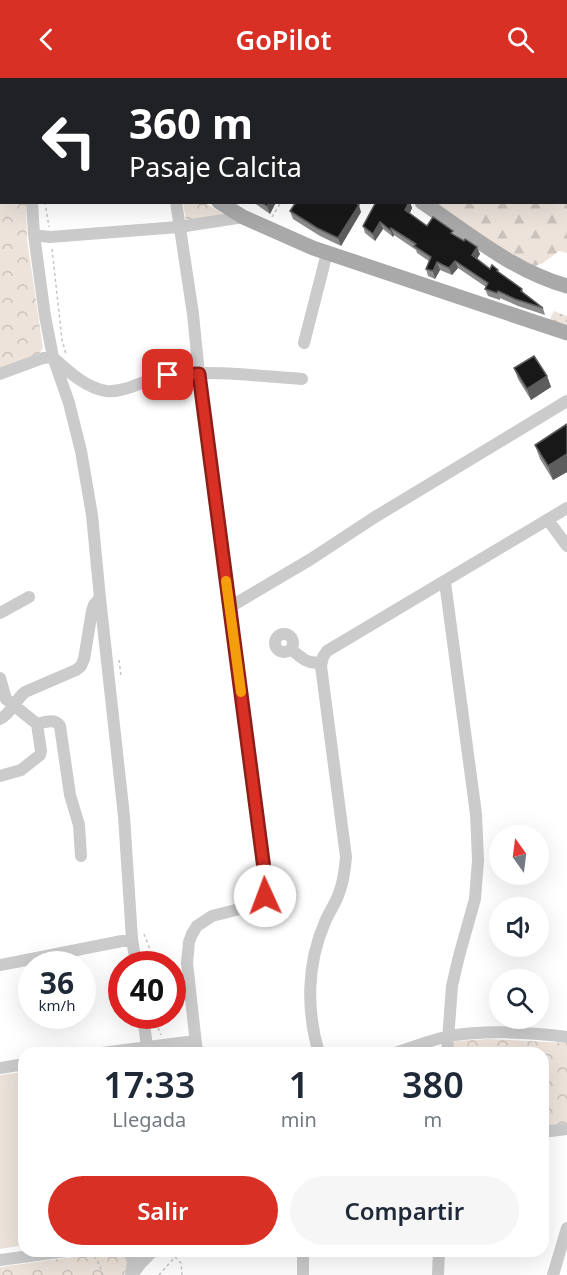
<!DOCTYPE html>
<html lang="es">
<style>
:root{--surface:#fff;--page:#f6f6f7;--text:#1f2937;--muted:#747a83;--accent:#d93025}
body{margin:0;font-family:"Noto Sans",sans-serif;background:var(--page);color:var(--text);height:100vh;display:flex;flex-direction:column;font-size:22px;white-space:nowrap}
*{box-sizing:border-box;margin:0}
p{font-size:20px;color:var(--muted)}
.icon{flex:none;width:33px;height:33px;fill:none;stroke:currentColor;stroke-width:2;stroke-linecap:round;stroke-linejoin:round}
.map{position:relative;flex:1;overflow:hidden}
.sheet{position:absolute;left:18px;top:969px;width:531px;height:210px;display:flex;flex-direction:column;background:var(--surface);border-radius:18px;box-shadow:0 6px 24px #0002}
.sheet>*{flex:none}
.top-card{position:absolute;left:0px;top:0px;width:567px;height:126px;box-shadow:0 6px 24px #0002;background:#202124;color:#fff;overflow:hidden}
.needle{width:39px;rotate:346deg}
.tools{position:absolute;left:489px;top:747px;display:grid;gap:12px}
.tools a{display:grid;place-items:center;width:60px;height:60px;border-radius:50%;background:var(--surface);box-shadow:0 6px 24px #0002;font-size:30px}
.speed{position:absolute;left:18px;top:873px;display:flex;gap:12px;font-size:30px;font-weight:700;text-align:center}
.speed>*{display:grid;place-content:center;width:78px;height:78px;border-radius:50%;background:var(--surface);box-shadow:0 6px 24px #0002;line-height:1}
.speed small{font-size:15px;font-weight:400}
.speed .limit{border:9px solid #d22;background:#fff;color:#111}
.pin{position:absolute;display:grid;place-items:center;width:51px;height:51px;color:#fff;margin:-26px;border-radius:12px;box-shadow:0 3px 9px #0006}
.me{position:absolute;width:66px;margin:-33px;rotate:358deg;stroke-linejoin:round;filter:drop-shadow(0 0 4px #0008)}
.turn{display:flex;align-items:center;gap:21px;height:126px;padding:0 30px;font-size:27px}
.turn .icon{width:78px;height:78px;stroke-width:2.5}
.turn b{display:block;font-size:42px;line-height:51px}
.eta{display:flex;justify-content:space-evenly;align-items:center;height:102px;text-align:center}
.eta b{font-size:36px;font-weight:600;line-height:42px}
.action{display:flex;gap:12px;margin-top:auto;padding:12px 30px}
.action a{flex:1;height:69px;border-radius:36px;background:var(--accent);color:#fff;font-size:24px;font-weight:600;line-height:69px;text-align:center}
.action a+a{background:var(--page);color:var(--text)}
header{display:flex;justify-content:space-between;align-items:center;height:78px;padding:0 30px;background:var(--accent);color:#fff;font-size:27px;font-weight:600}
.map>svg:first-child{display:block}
.grass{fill:url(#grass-dots)}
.forest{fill:url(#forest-firs)}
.park{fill:url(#park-crowns)}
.pitch{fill:#ede3db}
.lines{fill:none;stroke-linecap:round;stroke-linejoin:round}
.path{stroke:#c5c5c5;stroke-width:1.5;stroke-dasharray:3 3;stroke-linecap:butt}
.minor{stroke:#cbcbcb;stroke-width:12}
.major{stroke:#a9a9a9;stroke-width:15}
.wall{fill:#8c8c8c}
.shaded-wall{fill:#5d5d5d}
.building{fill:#181818;stroke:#5d5d5d;stroke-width:1.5}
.route-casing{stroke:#8d1f18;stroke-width:15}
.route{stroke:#d93025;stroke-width:10}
.slow{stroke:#f59e0b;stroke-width:10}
</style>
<header><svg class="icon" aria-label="back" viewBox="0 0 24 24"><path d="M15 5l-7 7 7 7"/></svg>GoPilot<svg class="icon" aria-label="search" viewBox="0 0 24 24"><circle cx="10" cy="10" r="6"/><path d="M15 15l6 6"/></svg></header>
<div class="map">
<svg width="567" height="1197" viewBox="0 0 567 1197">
<defs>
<pattern id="grass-dots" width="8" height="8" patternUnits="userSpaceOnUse" patternTransform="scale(1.5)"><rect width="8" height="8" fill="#ede3db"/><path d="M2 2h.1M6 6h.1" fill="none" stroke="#ccc3bc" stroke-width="1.8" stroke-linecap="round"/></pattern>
<pattern id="forest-firs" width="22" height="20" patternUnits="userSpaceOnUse" patternTransform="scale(1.5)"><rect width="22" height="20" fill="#ede3db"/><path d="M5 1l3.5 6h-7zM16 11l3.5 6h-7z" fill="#ccc3bc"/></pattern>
<pattern id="park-crowns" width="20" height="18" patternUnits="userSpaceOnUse" patternTransform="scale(1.5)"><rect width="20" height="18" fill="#ede3db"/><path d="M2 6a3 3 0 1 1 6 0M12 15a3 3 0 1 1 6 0" fill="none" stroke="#ccc3bc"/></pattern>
</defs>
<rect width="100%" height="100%" fill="#fff"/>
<path class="grass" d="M554,233L567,238V249L549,243Z"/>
<path class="forest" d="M260,0H567V175L559,173L543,185L535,188L503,172L436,125L566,124V2H261Z"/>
<path class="park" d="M0,0H30V1L2,2V124L26,125L27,161L43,270L39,276L0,290Z
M183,125H205L225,137L186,143Z
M488,961L567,965V1047L543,1050V975H451V967L456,963Z
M119,1173H123C127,1182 129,1187 124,1197H0V1189Z"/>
<path class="pitch" d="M24,994V1167L0,1171V997Z"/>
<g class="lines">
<path class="path" d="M52,2V0
M45,124L49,149
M272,139L281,124
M52,171L62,262L66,276
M119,582L121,598
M144,856L151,874L152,886
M157,938L158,950L161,957
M91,1173L99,1186L103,1197
M164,1176L173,1179
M159,1197L175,1179L181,1185L182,1197"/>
<path class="minor" d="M251,0L252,2
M36,2V0
M32,124L34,157L45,238L53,279L69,325L81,373L92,437L100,520L124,738L132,861L136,886
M176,124L193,236L199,296L266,806C266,816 264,821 255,827L212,838L197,848L192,856L189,864L187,885L197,975
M34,157L50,159L179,149L243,139
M304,265L327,175
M56,282C70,295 87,310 106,313C128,315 147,299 169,297C213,292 258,298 302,301
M0,296L43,280L53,279
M548,442L567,468
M445,504L476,736L478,782L475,821L459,878L452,908L447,975
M230,529L311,481L375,439L567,323
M0,535L29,519
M275 565a9 9 0 1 1 18 0a9 9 0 1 1-18 0Z
M291,571C300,579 308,587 321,584
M0,600L6,621L37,646L41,673L40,677L21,692L0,698
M0,641C12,635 15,622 25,614L76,592L81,588L84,581L92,533L94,527L100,520
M37,646C45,644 55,640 60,648L70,717L79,747L81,778
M0,887L132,861
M143,938L147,969
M102,975L195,963
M319,975C306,932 307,885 325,844C329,834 336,825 339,815C344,803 345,791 346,779L321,588L323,579L327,573L567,430
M395,975C413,969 431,962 449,958C482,952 533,954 567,959
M0,990L24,986
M543,1054L567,1051
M129,1173L133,1184L131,1197
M303,1173V1197
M0,1182L67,1173
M132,1197L141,1185L153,1173
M438,1197L439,1173
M553,1197L567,1150"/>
<path class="major" d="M83,0L85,2
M199,0L204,2
M219,124L243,139L313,170L567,255
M422,124C468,155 513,193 567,208"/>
</g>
<path class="wall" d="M253,124H276L270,136Z
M376,124H410L412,130L410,135L427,148L454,157L480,176L477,181L490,191L499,194L522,211L524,216L543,230L545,237L518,228L500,220V222L488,218L485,211L486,209L458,190L452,197L440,192L435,201L428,198L426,191L429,183L417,175L416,172L394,157L393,159L383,151L375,163L365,155L363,148Z
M290,133L361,134L341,168L320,158L293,141Z
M514,290L547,298L551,309L531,322L518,301Z
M567,346V394L553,402L540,381L535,367Z"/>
<path class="shaded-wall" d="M269,124H276L270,136L267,128Z
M409,124H410L412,130L408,139L405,132Z
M359,127L361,134L341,168L338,160Z
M380,144L383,151L375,163L373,156Z
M391,150L394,157L393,159L390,152Z
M477,169L480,176L475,184L472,177Z
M455,183L458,190L452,197L449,190Z
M437,184L440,192L435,201L433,193Z
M547,298L551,309L531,322L527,311Z
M567,376V394L553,402L548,388Z"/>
<path class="building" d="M113,0H159L161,1L162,0H171L173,2H112Z
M261,124H269L267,128Z
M296,124H354L359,127L338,160L317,150L290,133Z
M376,124H409L405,132L427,148L433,139L453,153L451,155L464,163L465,161L477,169L472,177L490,191L492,187L498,192L497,193L522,211L521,213L543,230L515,221L498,213L497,215L485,211L488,205L455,183L449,190L437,184L433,193L426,191L431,179L414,168L416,166L391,150L390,152L380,144L373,156L363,148Z
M534,278L547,298L527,311L514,290Z
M567,346V376L548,388L535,367Z"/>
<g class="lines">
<g class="route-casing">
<path id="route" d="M168,297L199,296L266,806L265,818"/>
</g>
<use href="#route" class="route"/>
<path class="slow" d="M226,503L241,614"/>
</g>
</svg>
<div class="tools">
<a><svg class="needle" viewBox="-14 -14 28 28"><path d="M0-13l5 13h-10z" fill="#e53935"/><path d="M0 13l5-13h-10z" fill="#747a83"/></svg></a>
<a><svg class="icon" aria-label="sound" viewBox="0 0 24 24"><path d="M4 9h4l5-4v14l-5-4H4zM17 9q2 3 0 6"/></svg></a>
<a><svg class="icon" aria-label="search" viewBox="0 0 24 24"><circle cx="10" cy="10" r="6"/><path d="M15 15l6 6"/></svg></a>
</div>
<div class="speed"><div>36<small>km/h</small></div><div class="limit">40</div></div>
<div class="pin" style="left:168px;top:297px;background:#d93025"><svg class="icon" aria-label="arrive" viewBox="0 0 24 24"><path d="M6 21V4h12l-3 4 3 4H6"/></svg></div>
<svg class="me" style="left:265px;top:818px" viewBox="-20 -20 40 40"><circle r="19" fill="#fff"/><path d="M0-13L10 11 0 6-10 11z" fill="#d93025"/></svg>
<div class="top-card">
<div class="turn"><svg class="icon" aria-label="left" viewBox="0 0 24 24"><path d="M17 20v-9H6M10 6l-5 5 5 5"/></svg><div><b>360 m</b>Pasaje Calcita</div></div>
</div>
<section class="sheet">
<div class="eta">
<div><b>17:33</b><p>Llegada</p></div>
<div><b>1</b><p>min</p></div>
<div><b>380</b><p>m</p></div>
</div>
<div class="action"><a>Salir</a><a>Compartir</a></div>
</section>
</div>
